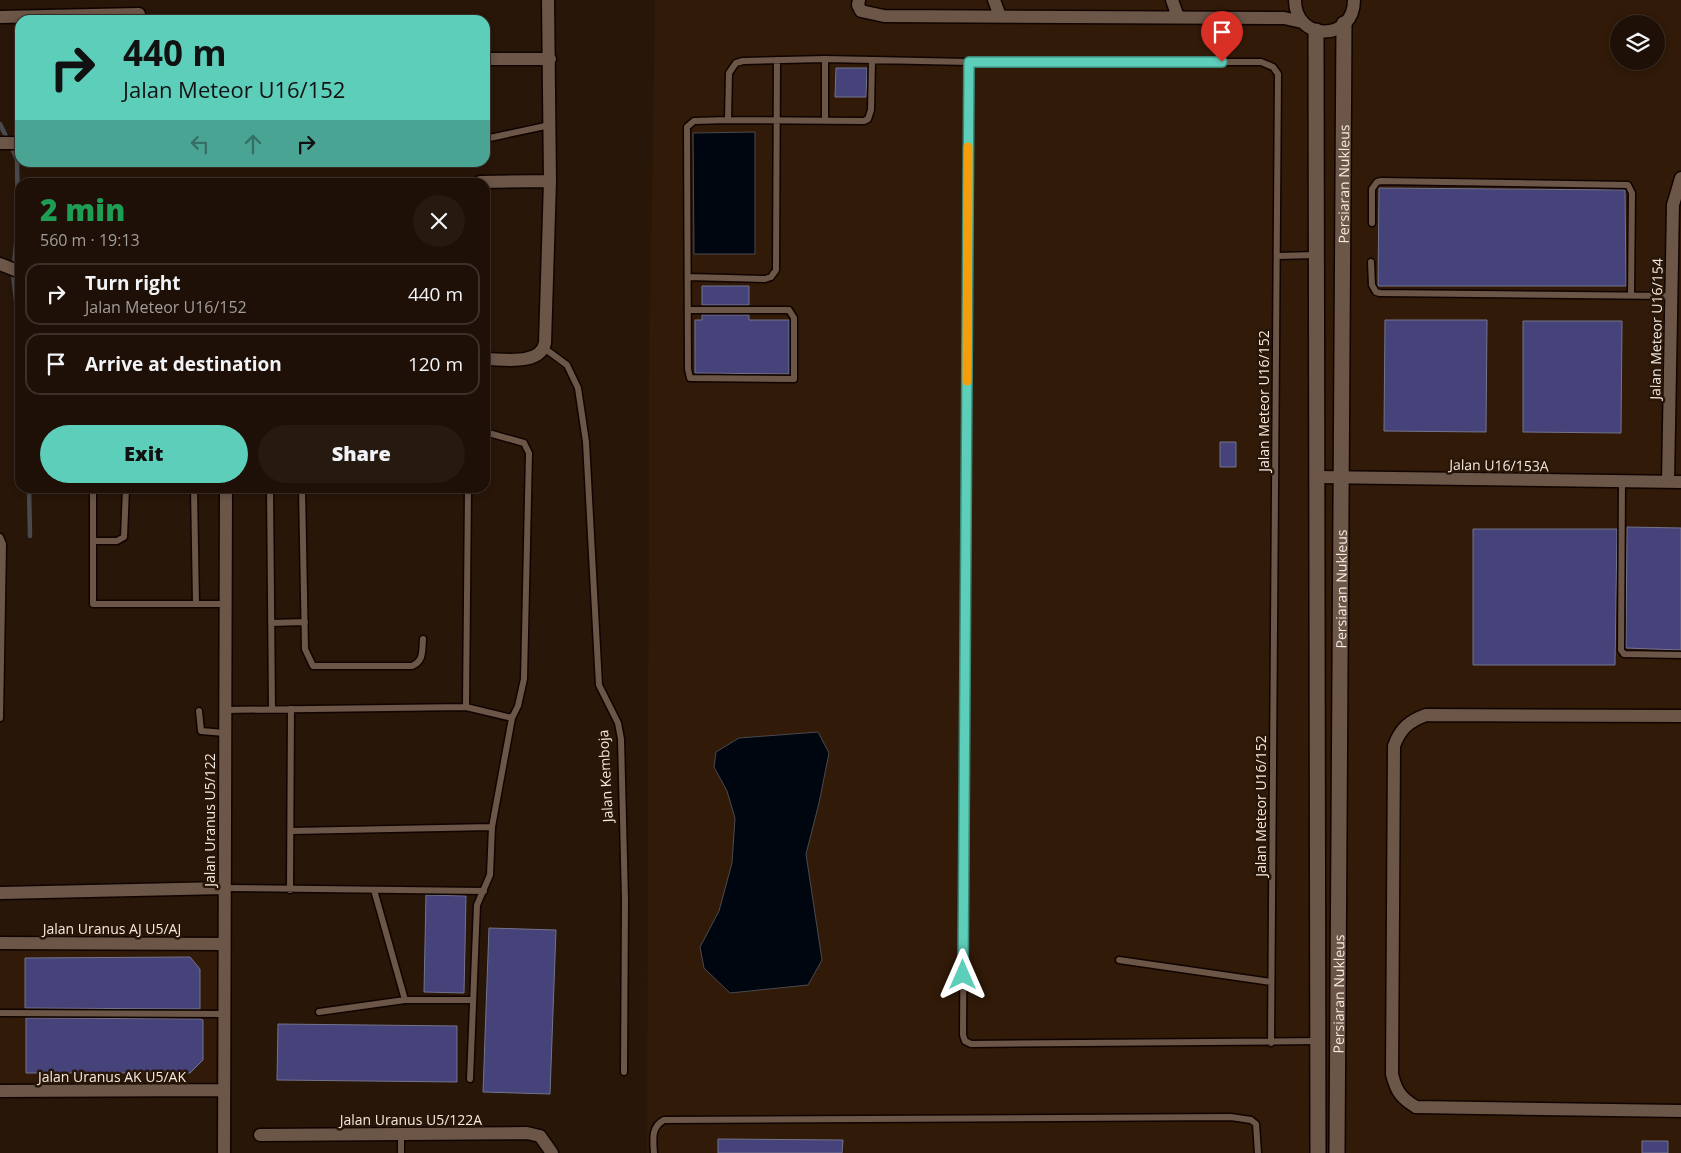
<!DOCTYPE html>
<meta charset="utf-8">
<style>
:root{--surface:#1e1006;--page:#261910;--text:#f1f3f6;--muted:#a19d9b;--line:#3c3028;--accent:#5dceb9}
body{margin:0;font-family:"Open Sans",sans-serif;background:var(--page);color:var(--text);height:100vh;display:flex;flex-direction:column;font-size:19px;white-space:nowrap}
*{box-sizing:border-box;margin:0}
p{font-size:16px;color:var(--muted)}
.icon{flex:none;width:28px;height:28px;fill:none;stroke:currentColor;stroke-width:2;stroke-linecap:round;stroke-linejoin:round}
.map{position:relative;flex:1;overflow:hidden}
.details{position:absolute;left:15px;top:178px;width:475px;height:315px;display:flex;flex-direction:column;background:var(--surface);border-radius:15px;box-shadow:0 2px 8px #0003,0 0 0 1px var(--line)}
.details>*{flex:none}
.top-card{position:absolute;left:15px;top:15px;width:475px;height:152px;border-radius:15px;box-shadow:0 2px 8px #0003,0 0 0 1px var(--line);background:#5dceb9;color:#111;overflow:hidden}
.tools{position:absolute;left:1610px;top:15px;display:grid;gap:10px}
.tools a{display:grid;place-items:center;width:55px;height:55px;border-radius:50%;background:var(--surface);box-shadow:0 2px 8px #0003,0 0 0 1px var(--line);font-size:25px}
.pin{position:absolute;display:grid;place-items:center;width:42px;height:42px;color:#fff;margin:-51px -21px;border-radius:50% 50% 50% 0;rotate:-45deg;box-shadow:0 0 5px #0007}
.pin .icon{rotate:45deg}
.me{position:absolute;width:55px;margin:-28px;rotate:0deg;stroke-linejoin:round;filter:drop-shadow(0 0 4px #0008)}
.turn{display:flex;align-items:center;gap:18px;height:105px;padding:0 25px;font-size:22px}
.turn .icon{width:65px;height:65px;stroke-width:2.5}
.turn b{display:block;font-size:35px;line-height:42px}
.lanes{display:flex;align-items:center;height:48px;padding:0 25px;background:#0003;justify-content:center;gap:25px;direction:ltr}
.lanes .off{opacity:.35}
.round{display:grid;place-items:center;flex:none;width:52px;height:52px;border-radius:26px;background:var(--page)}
.summary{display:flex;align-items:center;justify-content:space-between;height:85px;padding:0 25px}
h1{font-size:30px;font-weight:800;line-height:38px;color:#1e9e55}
.action{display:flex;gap:10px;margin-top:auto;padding:10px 25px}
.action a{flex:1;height:58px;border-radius:30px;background:var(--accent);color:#111;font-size:20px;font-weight:800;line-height:58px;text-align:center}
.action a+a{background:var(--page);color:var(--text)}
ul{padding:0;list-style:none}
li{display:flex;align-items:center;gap:15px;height:62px;margin:0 10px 8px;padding:0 15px;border:2px solid var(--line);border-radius:15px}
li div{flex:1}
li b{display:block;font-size:19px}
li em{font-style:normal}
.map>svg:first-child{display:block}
.built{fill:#311a07;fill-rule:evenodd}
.water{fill:#00060f;stroke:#4a4a4e}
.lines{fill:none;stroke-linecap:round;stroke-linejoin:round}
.stream{stroke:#4a4a4e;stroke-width:4.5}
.building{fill:#46427a;stroke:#73748c}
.lane-casing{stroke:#100300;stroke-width:9}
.street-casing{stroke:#100300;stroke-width:15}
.secondary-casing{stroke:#100300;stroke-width:18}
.lane{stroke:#6b5647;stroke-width:6}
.street{stroke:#6b5647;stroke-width:12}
.secondary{stroke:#6b5647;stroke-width:15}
.route-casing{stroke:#3c8678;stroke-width:12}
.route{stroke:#5dceb9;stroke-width:9}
.slow{stroke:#f59e0b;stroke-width:9}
.labels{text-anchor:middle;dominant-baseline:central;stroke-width:5;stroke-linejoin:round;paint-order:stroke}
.street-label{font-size:14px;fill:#f6e9e0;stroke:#281608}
</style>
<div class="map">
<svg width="1681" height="1153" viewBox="0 0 1681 1153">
<rect width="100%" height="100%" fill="#281608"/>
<path class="built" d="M655,0H1681V1153H647L649,382ZM1619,24H1656V61H1619Z
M0,949L218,950L216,1083H0Z"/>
<path class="water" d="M755,132V254H694L693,133Z
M818,732L829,753L819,803L806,854L822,960L808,985L730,993L704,968L700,947L719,911L732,863L735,818L727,791L714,767L716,752L739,738Z"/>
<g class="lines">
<path class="stream" d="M0,124L17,159L18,224L13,274L20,335
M29,488L30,536"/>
</g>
<path class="building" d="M836,68H867L866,97H835Z
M1379,188L1625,190L1626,286H1378Z
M702,286H749V305H702Z
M702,315H749V320H789V374L695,373V320H702Z
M1385,320H1487L1486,432L1384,431Z
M1523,321H1622L1621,433L1523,432Z
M1220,442H1236V467H1220Z
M1627,527L1681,528V650L1626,648Z
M1473,529H1617L1615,665H1473Z
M426,895L466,896L464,993L424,992Z
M489,928L556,930L550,1094L483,1092Z
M190,957L200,969V1009L25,1008V958Z
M26,1018L200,1019L203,1020V1060L190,1073H26Z
M278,1024L457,1026V1082L277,1080Z
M718,1139L843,1140L842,1153H718Z
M1642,1141H1668V1153H1642Z"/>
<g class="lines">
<g class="lane-casing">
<path id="lane" d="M969,62L963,1035L965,1041L971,1044L1318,1041
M728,120L729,73L736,63L743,61L825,59L969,62H1261L1273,67L1278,74L1271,1043
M825,121V59
M485,139L550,125
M1372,223V189L1377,182L1381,181L1628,185L1632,193L1631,295
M1277,256L1316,255
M1371,262L1372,285L1376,292L1380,293L1671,296
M689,277L765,279L771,277L776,270L777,60
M688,310H789L794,318V379L690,378L688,369L687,127L694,121L728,120L864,121L868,119L871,110L872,61
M544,348L567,365L578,388L586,442L599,685L618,723L621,739L625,900L624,1072
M1622,482L1621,650L1624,654L1681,655
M93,488V604H225
M194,488L196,604
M270,488L272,709
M302,488L305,649L313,666H412C424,661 422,651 423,639
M0,537L3,544L0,718
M93,541H117L124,537L126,488
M271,623L305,622
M466,707L468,488
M225,710L466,707L512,718L518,706L524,679L529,453L524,443L485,432
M199,711L201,731L225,733
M291,831L492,827
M224,888L484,891
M290,890L291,709
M374,890L405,1000
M1119,960L1271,982
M319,1012L405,1000H473
M0,1013L224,1014
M470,1079L477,905L490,875L492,827L512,718
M401,1134V1153
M654,1153C653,1139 651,1127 664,1120L1231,1117L1251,1120L1256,1124L1258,1153"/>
</g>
<g class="street-casing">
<path id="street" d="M859,0L858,5L861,11L884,16L1284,18L1302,22
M994,0L1000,16
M1172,0L1178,17
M1295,0C1295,42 1354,42 1354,0
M0,17L139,14
M485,59H550
M0,143H20
M480,182L550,181
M0,264L20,272
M485,359C504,359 540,366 545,343L550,181L548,0
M1317,477L1681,482
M1668,482L1673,205L1681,178
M1681,716L1426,715C1409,721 1400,729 1394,746L1392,1074C1396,1091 1401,1098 1416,1107L1681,1111
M0,893L224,888
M0,943L224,944
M0,1091L223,1090
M260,1135L527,1133L540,1136L552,1153
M224,1153L226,488"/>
</g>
<g class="secondary-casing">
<g id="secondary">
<path d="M1316,31L1318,1153"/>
<path id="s1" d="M1337,1153L1344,24"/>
</g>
</g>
<use href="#lane" class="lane"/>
<use href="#street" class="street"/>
<use href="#secondary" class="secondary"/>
</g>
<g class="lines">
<g class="route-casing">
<path id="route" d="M963,975L969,62H1222"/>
</g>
<use href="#route" class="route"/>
<path class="slow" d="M967,381L968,147"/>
</g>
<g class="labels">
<g class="street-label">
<text stroke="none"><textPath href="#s1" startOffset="969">Persiaran Nukleus</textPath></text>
<text transform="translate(1656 329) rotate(-89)">Jalan Meteor U16/154</text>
<text transform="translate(1263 401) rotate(-90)">Jalan Meteor U16/152</text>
<text transform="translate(1499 465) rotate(1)">Jalan U16/153A</text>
<text stroke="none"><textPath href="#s1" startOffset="564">Persiaran Nukleus</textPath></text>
<text transform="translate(605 776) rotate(-93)">Jalan Kemboja</text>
<text transform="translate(1260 806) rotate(-90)">Jalan Meteor U16/152</text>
<text transform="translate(209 820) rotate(-90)">Jalan Uranus U5/122</text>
<text x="112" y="928">Jalan Uranus AJ U5/AJ</text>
<text stroke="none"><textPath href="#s1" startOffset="159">Persiaran Nukleus</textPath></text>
<text x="112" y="1076">Jalan Uranus AK U5/AK</text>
<text x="411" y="1119">Jalan Uranus U5/122A</text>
</g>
</g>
</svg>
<div class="tools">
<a><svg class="icon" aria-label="layers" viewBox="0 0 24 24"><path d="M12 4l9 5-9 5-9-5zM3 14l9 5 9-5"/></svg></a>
</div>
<div class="pin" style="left:1222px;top:62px;background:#d93025"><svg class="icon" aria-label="arrive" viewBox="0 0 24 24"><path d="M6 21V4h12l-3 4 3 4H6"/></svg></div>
<svg class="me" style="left:963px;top:975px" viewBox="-20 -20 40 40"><path d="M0-17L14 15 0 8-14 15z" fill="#5dceb9" stroke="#fff" stroke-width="4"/></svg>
<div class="top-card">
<div class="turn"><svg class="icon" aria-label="right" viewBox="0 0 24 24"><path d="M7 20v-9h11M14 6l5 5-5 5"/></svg><div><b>440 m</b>Jalan Meteor U16/152</div></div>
<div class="lanes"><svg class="icon off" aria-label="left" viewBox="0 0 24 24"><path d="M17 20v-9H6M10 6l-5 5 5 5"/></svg><svg class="icon off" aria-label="ahead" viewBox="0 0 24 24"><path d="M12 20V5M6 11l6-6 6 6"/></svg><svg class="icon" aria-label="right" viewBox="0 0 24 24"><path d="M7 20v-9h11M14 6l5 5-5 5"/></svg></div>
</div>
<section class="details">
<div class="summary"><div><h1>2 min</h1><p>560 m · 19:13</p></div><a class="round"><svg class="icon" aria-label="close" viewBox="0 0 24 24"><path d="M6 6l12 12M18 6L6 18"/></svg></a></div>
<ul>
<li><svg class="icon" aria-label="right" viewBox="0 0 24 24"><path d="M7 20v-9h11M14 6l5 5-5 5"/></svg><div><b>Turn right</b><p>Jalan Meteor U16/152</p></div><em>440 m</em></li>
<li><svg class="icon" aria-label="arrive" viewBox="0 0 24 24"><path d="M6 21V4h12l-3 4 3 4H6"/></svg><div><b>Arrive at destination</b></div><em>120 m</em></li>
</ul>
<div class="action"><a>Exit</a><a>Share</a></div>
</section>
</div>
